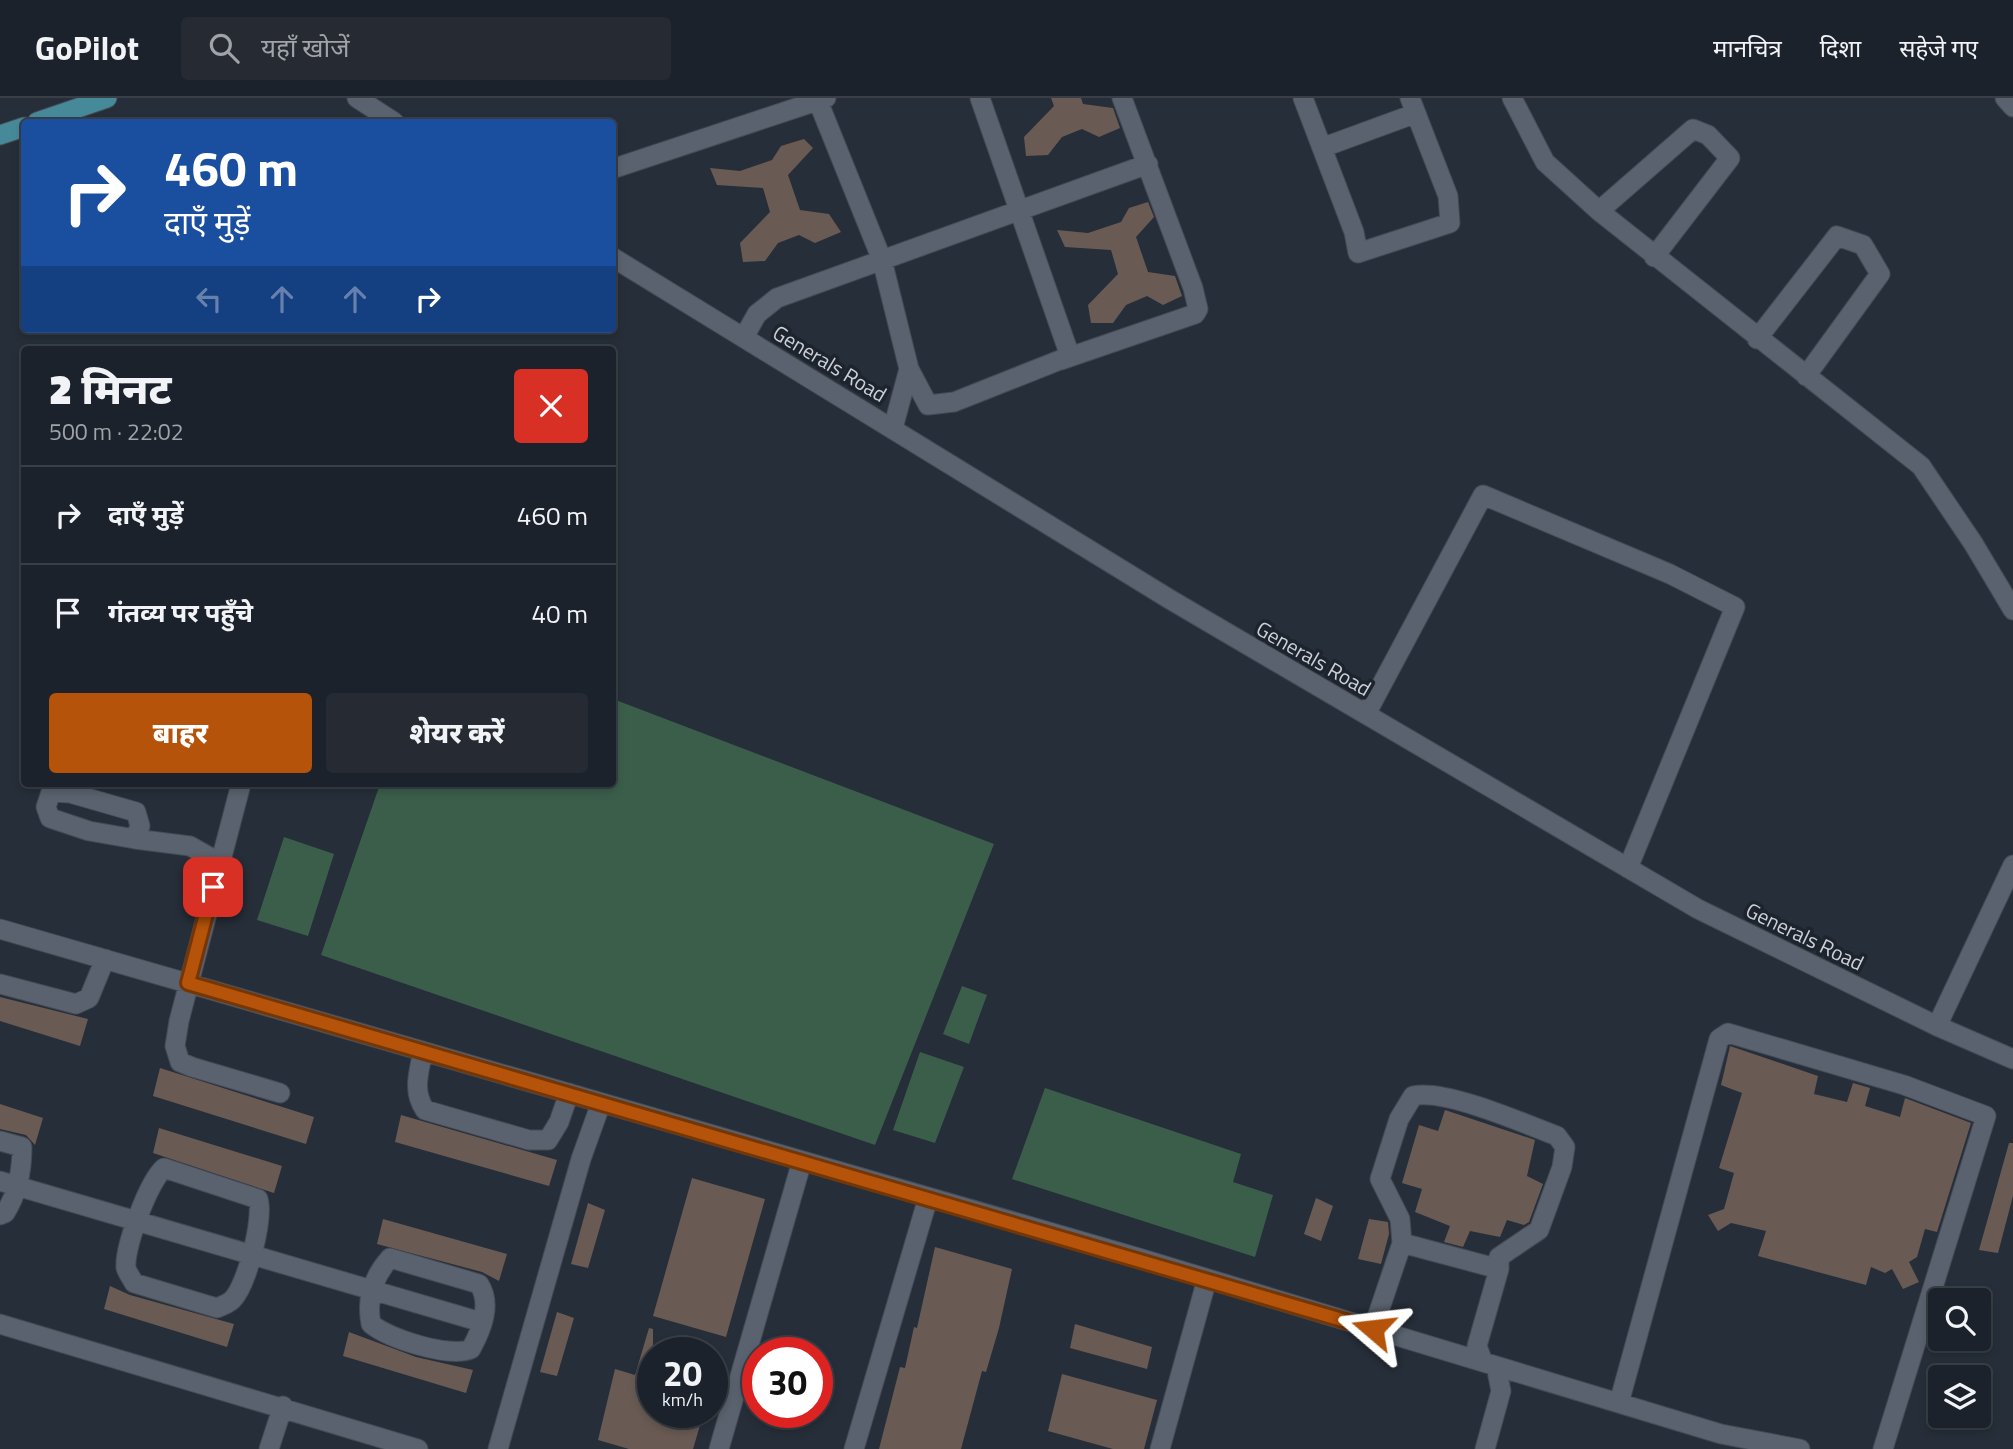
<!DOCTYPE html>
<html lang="hi">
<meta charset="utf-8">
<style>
:root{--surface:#1c222b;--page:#252a33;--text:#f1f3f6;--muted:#a0a4a9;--line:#3a3f47;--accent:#b45309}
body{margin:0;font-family:"Titillium Web","Noto Sans Devanagari",sans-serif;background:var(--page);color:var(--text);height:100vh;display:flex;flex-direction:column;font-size:26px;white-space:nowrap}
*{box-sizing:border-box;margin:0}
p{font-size:23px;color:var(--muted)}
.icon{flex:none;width:38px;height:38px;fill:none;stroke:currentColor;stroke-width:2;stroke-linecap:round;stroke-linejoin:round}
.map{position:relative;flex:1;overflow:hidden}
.drawer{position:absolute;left:21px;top:248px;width:595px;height:441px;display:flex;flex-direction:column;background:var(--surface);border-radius:7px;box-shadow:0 4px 10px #0003,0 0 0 2px var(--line)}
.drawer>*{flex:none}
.guide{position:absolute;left:21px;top:21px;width:595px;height:214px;border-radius:7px;box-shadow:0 4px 10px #0003,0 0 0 2px var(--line);background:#1a4fa0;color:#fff;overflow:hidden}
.fabs{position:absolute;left:1928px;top:1190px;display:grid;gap:14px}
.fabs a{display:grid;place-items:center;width:63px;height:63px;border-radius:7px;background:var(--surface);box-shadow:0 4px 10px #0003,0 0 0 2px var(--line);font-size:35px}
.speed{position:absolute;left:637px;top:1239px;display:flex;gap:14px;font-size:35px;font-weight:700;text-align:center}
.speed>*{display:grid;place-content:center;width:91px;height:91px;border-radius:50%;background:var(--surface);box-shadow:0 4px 10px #0003,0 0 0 2px var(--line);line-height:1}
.speed small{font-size:18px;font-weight:400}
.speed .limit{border:10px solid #d22;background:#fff;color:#111}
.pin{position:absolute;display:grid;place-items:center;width:60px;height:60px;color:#fff;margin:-30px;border-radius:14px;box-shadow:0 4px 10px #0006}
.me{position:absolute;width:77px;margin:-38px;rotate:287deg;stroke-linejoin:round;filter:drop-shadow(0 0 5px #0008)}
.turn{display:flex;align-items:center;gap:24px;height:147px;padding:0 28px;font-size:32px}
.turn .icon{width:91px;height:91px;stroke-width:2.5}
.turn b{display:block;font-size:49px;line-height:60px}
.lanes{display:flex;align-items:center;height:66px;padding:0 28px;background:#0003;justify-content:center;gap:35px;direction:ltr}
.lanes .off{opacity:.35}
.round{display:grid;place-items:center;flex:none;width:74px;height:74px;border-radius:7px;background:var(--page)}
.head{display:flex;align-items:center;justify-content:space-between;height:119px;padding:0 28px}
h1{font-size:42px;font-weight:800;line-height:52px}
.primary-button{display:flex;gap:14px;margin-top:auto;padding:14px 28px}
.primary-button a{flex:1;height:80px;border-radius:7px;background:var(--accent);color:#fff;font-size:28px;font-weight:800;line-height:80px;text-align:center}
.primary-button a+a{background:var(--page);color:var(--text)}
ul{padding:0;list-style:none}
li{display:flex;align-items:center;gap:21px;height:98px;padding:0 28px;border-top:2px solid var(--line)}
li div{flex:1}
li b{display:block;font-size:26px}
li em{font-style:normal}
header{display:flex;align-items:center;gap:42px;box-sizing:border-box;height:98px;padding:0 35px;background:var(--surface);border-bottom:2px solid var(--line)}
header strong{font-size:33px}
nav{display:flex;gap:38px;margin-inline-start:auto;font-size:24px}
.search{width:490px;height:63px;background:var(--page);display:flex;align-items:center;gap:18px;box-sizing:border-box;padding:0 24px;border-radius:7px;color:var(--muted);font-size:26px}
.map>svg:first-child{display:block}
.green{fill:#3b5e4b}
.building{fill:#695b54}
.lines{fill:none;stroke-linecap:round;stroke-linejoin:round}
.minor-casing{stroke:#444a54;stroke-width:21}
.tertiary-casing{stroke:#444a54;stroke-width:21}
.primary-casing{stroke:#444a54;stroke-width:21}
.minor{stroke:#59626e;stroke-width:19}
.tertiary{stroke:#59626e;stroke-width:19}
.primary{stroke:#468a9a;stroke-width:19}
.route-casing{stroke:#753606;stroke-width:18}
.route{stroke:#b45309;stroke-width:12}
.labels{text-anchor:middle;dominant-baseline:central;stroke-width:7;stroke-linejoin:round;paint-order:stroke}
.street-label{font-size:21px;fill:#ccd1d8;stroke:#1d242e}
</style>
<header>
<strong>GoPilot</strong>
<div class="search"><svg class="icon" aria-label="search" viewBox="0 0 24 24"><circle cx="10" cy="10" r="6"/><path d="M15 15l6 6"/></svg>यहाँ खोजें</div>
<nav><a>मानचित्र</a><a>दिशा</a><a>सहेजे गए</a></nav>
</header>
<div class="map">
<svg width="2013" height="1351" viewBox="0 0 2013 1351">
<rect width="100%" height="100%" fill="#262e39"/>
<path class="green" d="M613,601L994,746L875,1047L321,857L380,686H612Z
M284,739L334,756L308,838L257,822Z
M962,888L987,897L969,946L943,936Z
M920,954L964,969L935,1045L893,1032Z
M1045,990L1241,1056L1233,1084L1273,1097L1255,1159L1012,1081Z"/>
<path class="building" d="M1051,0H1081L1083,6L1113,10L1120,30L1099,39L1082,31L1062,39L1048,57L1026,58L1024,39L1054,8Z
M804,41L813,50L788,77L800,112L829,116L841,134L815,145L799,137L778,145L765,163L743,164L740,145L770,114L763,90L717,87L710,70L740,73L772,62L781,48Z
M1148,104L1154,119L1136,139L1148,174L1175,178L1182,198L1163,207L1147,198L1126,207L1113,225H1091L1088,207L1118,176L1111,152L1065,149L1057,132L1088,135L1121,124L1129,110Z
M0,899L88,921L80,948L0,923Z
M1730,948L1818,978L1814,996L1847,1004L1853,985L1870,990L1865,1008L1900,1019L1905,1000L1971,1025L1937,1134L1925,1131L1917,1159L1909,1164L1919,1184L1903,1191L1892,1171L1885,1175L1871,1169L1866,1187L1758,1158L1766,1133L1731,1125L1718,1133L1708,1117L1724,1111L1734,1075L1719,1070L1742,995L1721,987Z
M160,970L314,1019L306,1046L153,998Z
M0,1006L43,1020L35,1047L26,1037L0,1031Z
M1445,1012L1535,1042L1527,1078L1543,1086L1529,1124L1524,1127L1507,1122L1500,1139L1470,1133L1463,1149L1444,1144L1450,1128L1415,1114L1422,1091L1402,1085L1419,1027L1438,1033Z
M401,1017L557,1062L549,1088L395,1044Z
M159,1030L282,1068L274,1095L153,1055Z
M2009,1045H2013V1098L1998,1155L1979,1152Z
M692,1080L765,1101L726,1239L653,1218Z
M1316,1100L1333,1108L1321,1143L1304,1136Z
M588,1105L605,1112L588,1170L571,1166Z
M383,1121L507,1156L499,1183L482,1174L377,1146Z
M1369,1121L1388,1124L1389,1136L1381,1166L1358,1161Z
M935,1149L1012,1171L999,1230L986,1274L982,1273L961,1351H879L900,1269L905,1270L914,1229L917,1230Z
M110,1188L130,1197L234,1226L227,1249L104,1211Z
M557,1214L574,1220L557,1278L540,1274Z
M1075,1226L1152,1249L1147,1271L1070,1250Z
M649,1230L653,1231V1314H704L693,1351H629L598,1342L615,1271L635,1277Z
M349,1234L416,1259L473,1272L466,1295L343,1258Z
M1062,1276L1157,1302L1144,1351H1113L1048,1333Z"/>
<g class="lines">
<g class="minor-casing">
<path id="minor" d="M1303,0L1354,134L1358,155L1450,125L1448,98L1410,0
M1512,0L1545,64L1599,113L1921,368L1973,445L2013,512
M2005,0L2013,9
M818,3L882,162L909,271L893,330
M1324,49L1414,16
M612,71L826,0
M1599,113L1693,31L1708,37L1730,60L1654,159
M744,239L757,216L777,200L1148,66
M1757,241L1837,138L1863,147L1880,176L1806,278
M1061,262L1195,216L1198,211L1193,190L1122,0
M909,271L928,307L954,304L1070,258L980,0
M1366,616L1483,397L1670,476L1735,509L1628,770
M241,686L179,923L175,948L180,964L192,969L280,995
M51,694L70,695L136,714L140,728L135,741L89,733L50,720L46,709Z
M135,741L190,748L220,765
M0,831L1139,1160L1721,1336L1800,1351
M0,886L76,906L89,900L105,861
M1937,928L2013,767
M423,953C419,974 412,993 425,1012L529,1042H548L559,1024L569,995
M0,1043L22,1049C22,1074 18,1095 5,1115L0,1117
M164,1070L258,1101C264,1119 247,1188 232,1202C229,1205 222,1208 217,1210L134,1185C132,1181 127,1174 126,1170C124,1149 149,1083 164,1070Z
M0,1083L481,1224
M390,1160L479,1186C492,1206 482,1231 471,1251C449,1260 390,1241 371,1226C366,1200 373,1179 390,1160Z
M0,1226L418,1351
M1373,1231L1402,1145
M1483,1264L1477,1248L1499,1171V1159L1539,1132L1562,1069L1565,1049L1557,1038C1525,1026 1444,990 1413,998L1399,1021L1380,1081L1400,1121L1402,1145L1499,1171
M1619,1305L1719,941L1728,935L1904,987L1986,1018L1883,1351
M269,1351L283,1308
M498,1351L581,1061L601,1005
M719,1351L802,1063
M854,1351L928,1100
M1160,1351L1207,1181
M1485,1351L1501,1293L1496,1268"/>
</g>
<g class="tertiary-casing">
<path id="tertiary" d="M357,0L394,24
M612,159L1171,502L1698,811L1937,928L2013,961"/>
</g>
<g class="primary-casing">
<path id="primary" d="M37,24L107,0
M0,37L24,29"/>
</g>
<use href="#minor" class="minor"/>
<use href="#tertiary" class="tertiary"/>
<use href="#primary" class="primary"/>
</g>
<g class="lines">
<g class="route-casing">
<path id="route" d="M213,789L188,885L1373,1231"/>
</g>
<use href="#route" class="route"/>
</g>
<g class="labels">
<g class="street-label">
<text transform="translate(830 265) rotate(31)">Generals Road</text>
<text transform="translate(1314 560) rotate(30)">Generals Road</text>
<text transform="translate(1805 838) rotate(26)">Generals Road</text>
</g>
</g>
</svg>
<div class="fabs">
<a><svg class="icon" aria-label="search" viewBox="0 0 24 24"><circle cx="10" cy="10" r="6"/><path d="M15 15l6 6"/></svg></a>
<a><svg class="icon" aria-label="layers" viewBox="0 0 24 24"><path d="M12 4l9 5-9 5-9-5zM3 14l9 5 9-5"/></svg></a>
</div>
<div class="speed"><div>20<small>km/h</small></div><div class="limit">30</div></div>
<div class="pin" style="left:213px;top:789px;background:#d93025"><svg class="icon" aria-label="arrive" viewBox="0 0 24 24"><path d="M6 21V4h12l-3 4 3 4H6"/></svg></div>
<svg class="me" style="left:1373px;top:1231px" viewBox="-20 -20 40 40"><path d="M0-17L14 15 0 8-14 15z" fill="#b45309" stroke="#fff" stroke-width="4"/></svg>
<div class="guide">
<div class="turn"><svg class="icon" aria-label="right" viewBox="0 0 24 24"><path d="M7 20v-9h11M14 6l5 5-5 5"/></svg><div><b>460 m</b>दाएँ मुड़ें</div></div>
<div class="lanes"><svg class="icon off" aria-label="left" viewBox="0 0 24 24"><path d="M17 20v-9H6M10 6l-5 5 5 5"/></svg><svg class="icon off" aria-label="ahead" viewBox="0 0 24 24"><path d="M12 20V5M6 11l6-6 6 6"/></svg><svg class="icon off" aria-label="ahead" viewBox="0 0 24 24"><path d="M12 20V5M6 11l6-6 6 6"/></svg><svg class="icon" aria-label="right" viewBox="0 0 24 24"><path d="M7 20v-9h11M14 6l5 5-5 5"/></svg></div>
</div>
<section class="drawer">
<div class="head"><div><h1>2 मिनट</h1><p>500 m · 22:02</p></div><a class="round" style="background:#d93025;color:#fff"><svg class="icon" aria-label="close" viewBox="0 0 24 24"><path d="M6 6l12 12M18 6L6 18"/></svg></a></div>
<ul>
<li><svg class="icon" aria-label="right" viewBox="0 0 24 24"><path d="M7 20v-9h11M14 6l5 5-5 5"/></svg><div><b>दाएँ मुड़ें</b></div><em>460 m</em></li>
<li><svg class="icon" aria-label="arrive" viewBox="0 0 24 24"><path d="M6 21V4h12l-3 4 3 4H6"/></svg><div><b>गंतव्य पर पहुँचे</b></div><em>40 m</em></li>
</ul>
<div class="primary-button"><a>बाहर</a><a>शेयर करें</a></div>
</section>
</div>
